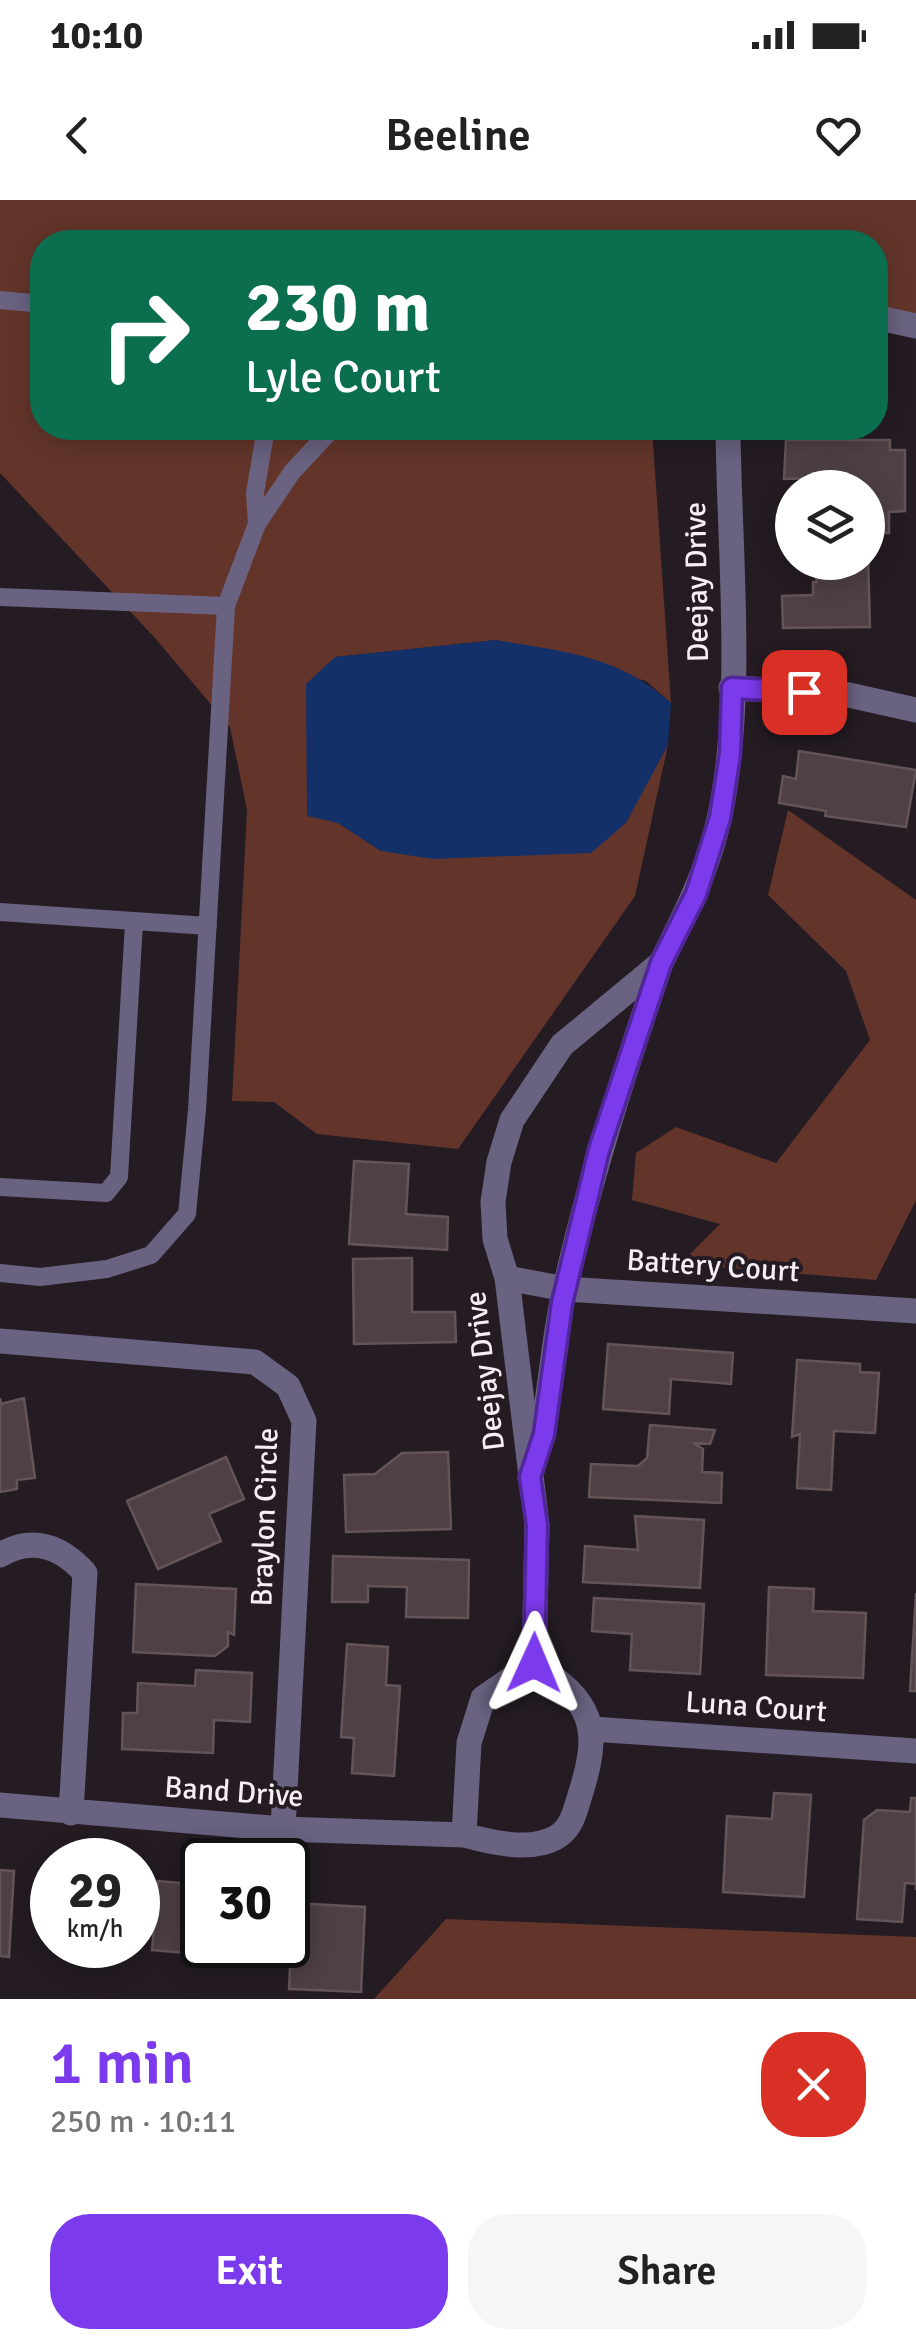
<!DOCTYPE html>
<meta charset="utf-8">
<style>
:root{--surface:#fff;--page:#f6f6f6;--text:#222;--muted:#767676;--accent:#7c3aed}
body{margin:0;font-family:Signika,sans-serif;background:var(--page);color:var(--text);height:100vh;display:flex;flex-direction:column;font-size:38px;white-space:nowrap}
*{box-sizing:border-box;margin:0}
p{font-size:32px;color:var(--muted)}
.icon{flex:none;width:55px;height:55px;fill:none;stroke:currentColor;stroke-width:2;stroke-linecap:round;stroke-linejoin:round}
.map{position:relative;height:1799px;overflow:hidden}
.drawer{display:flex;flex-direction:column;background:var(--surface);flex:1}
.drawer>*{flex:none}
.top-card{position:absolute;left:30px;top:30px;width:858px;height:210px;border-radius:40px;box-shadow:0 5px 25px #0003;background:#0b6e4f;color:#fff;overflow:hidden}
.fabs{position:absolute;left:775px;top:270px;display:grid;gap:20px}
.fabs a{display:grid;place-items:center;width:110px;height:110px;border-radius:50%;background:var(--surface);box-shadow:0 5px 25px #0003;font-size:50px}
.speed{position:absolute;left:30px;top:1638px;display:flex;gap:20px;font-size:50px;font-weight:700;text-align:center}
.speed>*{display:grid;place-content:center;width:130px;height:130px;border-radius:50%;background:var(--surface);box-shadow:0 5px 25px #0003;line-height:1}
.speed small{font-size:25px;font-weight:400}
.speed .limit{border:5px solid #111;border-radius:15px;background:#fff;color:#111}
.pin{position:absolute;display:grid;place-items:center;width:85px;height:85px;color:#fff;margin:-42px;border-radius:20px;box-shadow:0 5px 15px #0006}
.me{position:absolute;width:110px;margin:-55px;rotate:1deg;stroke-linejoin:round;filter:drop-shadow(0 0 8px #0008)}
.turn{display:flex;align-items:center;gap:35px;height:210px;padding:0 50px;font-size:45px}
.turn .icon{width:130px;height:130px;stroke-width:2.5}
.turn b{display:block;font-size:70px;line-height:85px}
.round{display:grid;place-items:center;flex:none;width:105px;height:105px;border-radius:40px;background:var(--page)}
.head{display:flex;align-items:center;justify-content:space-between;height:170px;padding:0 50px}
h1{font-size:60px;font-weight:600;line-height:75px;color:var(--accent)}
.primary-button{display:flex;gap:20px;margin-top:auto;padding:20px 50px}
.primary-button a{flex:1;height:115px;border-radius:40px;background:var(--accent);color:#fff;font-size:40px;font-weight:600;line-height:115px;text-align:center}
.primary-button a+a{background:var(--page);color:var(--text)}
.status{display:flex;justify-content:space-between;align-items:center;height:70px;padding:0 50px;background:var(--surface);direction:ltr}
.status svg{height:28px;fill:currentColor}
header{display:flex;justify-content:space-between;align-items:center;height:130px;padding:0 50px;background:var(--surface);font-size:45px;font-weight:600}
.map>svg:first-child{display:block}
.green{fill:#63352a}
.water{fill:#143068}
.building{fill:#4e4044;stroke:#635458;stroke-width:2.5}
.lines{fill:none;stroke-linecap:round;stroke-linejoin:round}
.service{stroke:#696280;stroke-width:18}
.minor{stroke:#696280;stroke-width:25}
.route-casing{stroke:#51269a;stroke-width:25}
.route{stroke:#7c3aed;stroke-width:18}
.labels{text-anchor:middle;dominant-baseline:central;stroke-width:8;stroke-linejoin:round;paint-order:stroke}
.street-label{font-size:30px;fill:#f5eff5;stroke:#241b23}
</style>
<div class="status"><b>10:10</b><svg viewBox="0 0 49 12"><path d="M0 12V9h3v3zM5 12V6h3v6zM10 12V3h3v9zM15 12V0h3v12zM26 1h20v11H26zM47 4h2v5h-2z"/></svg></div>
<header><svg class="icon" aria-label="back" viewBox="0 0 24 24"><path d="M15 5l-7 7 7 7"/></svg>Beeline<svg class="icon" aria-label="heart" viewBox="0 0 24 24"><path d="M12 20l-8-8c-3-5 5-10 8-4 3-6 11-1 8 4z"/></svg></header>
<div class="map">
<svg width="916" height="1799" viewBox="0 0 916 1799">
<rect width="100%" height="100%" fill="#241b23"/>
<path class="green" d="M0,0H916V126L875,117V42H42V228H652L671,503L646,481L496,440L335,457L338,623L381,651L649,577L668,545L635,696L458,949L317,934L274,902L232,901L247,610L230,527L155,438L0,273Z
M788,610L916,700V1000L876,1080L680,1064L720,1024L632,1000L636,953L676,927L776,963L870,840L846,771L768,695Z
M446,1719L916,1737V1799H374Z"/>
<path class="water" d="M496,440C565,452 617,455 671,503L668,545L626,623L591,653L433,659L381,651L338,623L307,616L306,484L335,457Z"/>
<path class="building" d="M786,240H890V250H905V311L889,312V333H868V288H826V278L784,279Z
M868,356L870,427L783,428L782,396L813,395V382H817L813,362H868Z
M799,551L916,570L906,627L825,616L826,611L779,603L783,576L796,579Z
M354,961L409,964L406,1014L448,1017L447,1050L349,1044Z
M412,1058V1112H455L456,1142L354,1144L353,1059Z
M608,1144L733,1153L731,1184L671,1179L669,1214L603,1209Z
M797,1160L860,1164V1172L879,1173L875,1233L834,1231L831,1290L797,1288L800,1234L792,1237Z
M0,1198L1,1204L24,1198L35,1278L17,1280V1289L0,1292Z
M650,1225L715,1230L710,1244L693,1243L703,1249L702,1272L722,1273L721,1303L589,1297L591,1264L638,1266L647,1258Z
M448,1252L451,1329L346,1332L344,1275L375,1274L402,1253Z
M226,1257L244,1299L209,1314L221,1341L158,1369L127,1301Z
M635,1316L704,1320L700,1388L583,1382L585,1346L638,1350Z
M333,1356L469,1360L468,1418L406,1417L407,1387L368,1386V1402H332Z
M136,1384L236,1389L234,1435L228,1432V1446L215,1456L133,1452Z
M769,1387L814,1389L813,1411L866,1413L863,1478L766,1475Z
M916,1393V1491H910Z
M594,1398L704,1404L700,1474L630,1470L632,1434L592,1431Z
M347,1444L388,1447L386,1485L400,1486L394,1576L352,1573L354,1538L341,1537Z
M196,1470L252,1473L250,1522L214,1520L213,1553L122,1549L123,1513H137L138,1483L195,1486Z
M774,1593L811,1595L804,1697L723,1692L727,1616L772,1619Z
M911,1598H916V1690V1684L905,1683L902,1722L857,1719L864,1620L877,1610L910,1612Z
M0,1670L14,1671L9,1757L0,1756Z
M158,1681L202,1685V1745H224L223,1756L152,1750Z
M293,1703L365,1707L361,1792L289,1789Z"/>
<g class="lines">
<path class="service" d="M0,100L42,104
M257,324L255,293L266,228
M0,397L226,406
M0,712L208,726
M0,987L106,993L119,977L134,723
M0,1073L40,1077L107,1069L151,1055L187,1014L197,910L226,406L257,324L292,272L333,228"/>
<path class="minor" d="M875,117L916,126
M731,488L840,493L916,510
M661,763C685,715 709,668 720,615C745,496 729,350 728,228
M507,1078L565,1089L916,1111
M0,1141L255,1162L288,1186L304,1221L283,1629
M530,1277C551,1215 550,1151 565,1088C590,977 625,870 661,763L562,845L512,920L499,962L493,1002L495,1039L507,1078L537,1325L534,1463
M0,1355C33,1335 62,1347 85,1373L71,1613
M534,1463C591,1502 602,1525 581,1592C575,1610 573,1628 555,1638C529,1652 490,1642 464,1635L469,1543L483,1498Z
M592,1529L916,1551
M0,1605L283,1629L464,1635"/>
</g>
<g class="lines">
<g class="route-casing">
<path id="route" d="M534,1463L537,1325L530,1277L544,1234L562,1103L599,950L661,763L696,694L720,618L730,554L732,488L804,492"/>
</g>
<use href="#route" class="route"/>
</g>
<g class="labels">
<g class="street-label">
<text transform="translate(697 382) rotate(-91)">Deejay Drive</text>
<text transform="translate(713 1066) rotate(4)">Battery Court</text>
<text transform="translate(485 1171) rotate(-97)">Deejay Drive</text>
<text transform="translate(265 1317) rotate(-88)">Braylon Circle</text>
<text transform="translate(756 1507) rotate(4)">Luna Court</text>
<text transform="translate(234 1592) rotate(4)">Band Drive</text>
</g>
</g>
</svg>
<div class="fabs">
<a><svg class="icon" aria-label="layers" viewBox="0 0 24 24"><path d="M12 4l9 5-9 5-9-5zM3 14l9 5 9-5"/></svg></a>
</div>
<div class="speed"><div>29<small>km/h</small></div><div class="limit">30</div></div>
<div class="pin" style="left:804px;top:492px;background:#d93025"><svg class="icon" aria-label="arrive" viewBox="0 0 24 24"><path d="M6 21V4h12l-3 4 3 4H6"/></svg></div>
<svg class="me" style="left:534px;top:1463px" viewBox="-20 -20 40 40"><path d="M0-17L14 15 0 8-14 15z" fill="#7c3aed" stroke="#fff" stroke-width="4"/></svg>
<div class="top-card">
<div class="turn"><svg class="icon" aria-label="right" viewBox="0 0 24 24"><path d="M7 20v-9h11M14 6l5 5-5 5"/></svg><div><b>230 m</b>Lyle Court</div></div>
</div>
</div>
<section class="drawer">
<div class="head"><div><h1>1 min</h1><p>250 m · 10:11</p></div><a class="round" style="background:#d93025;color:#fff"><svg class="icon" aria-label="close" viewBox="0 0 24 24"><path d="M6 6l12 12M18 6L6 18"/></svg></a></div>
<div class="primary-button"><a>Exit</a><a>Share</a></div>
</section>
